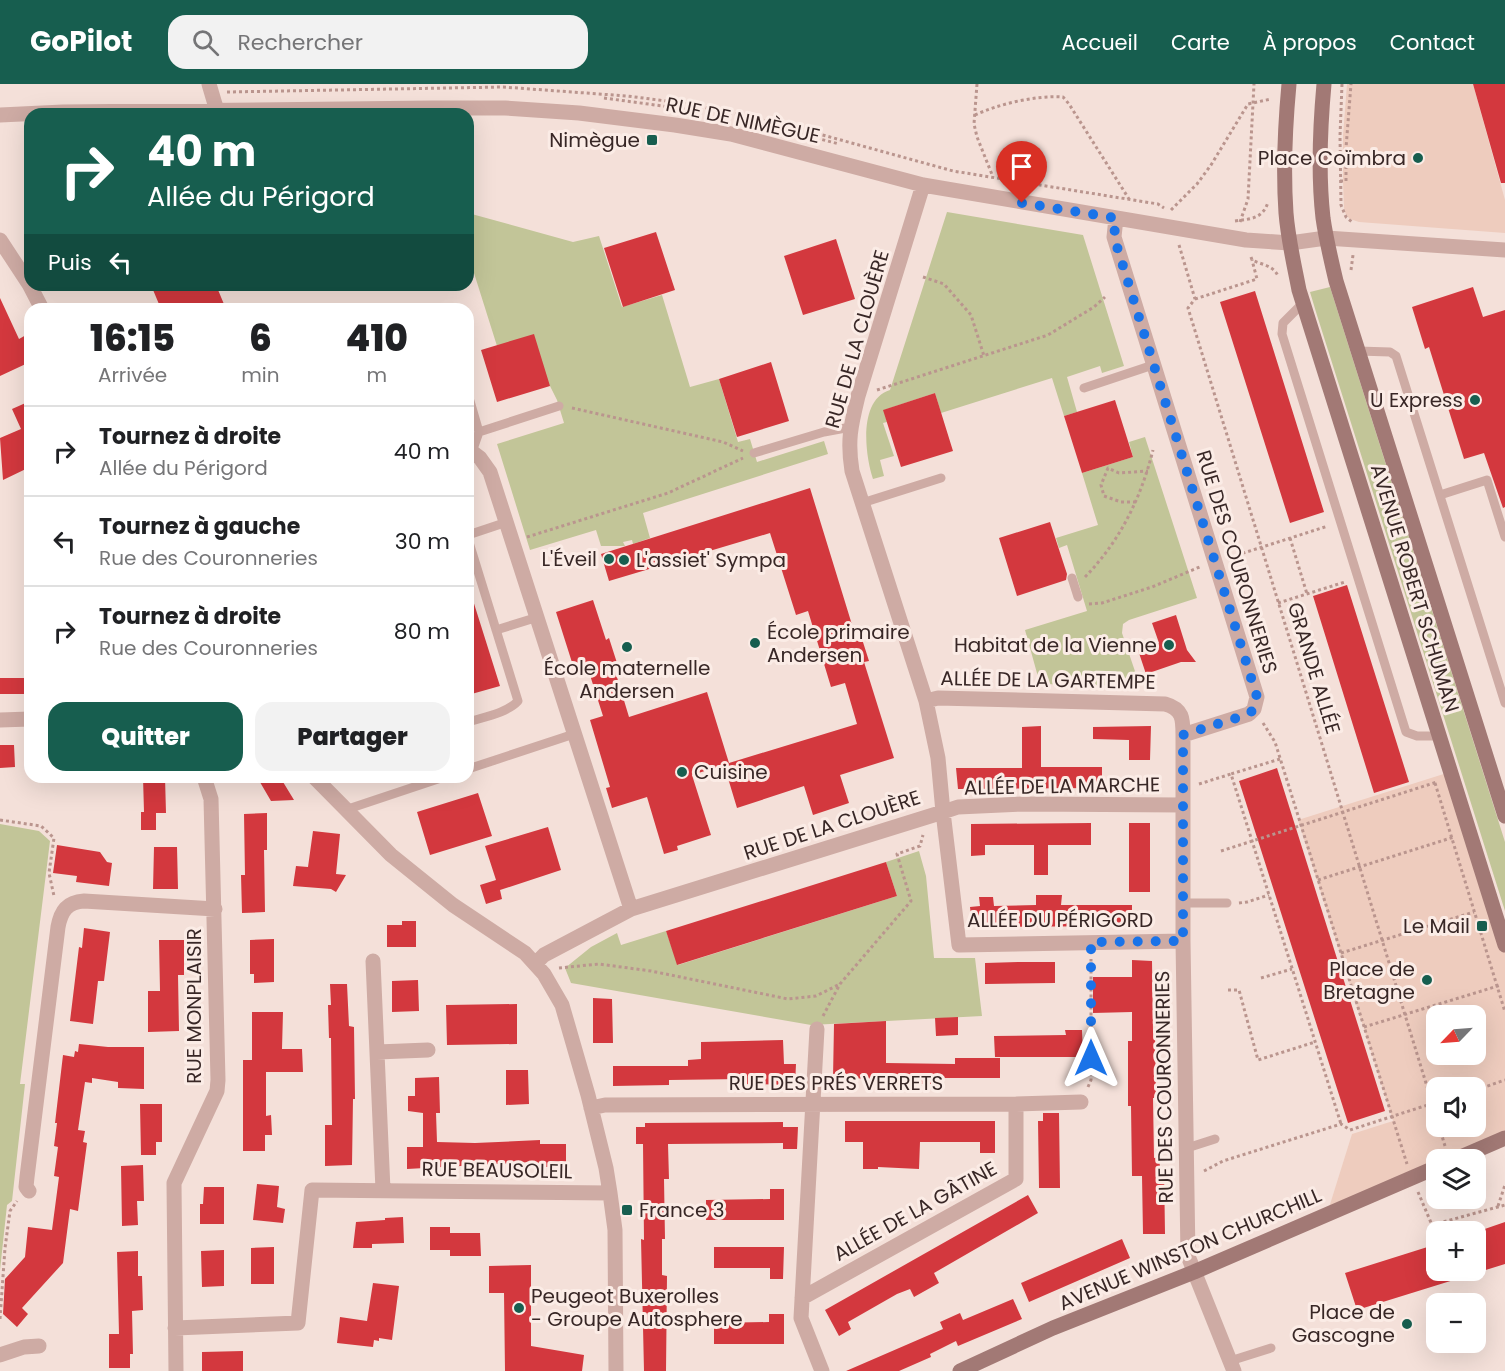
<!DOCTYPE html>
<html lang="fr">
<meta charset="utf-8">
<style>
:root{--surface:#fff;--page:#f2f2f2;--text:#202124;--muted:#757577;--line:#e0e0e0;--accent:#175e4f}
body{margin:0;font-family:Poppins,sans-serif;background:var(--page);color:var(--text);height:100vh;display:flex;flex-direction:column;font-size:22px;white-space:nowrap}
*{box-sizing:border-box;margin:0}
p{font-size:20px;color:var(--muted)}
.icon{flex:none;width:33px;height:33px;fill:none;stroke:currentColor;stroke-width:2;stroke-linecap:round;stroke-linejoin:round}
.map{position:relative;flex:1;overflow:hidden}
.side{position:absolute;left:24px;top:219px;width:450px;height:480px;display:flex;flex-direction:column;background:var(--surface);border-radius:18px;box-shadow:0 6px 24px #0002}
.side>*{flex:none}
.hud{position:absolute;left:24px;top:24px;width:450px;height:183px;border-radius:18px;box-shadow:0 6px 24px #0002;background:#175e4f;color:#fff;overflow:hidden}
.needle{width:39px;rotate:245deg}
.buttons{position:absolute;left:1426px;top:921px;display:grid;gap:12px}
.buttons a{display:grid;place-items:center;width:60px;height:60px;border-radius:12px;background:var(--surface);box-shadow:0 6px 24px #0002;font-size:30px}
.pin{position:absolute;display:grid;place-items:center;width:51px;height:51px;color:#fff;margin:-62px -26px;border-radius:50% 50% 50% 0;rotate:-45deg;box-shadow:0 0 6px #0007}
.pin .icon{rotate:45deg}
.me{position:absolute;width:66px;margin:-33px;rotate:0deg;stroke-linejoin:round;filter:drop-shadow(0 0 4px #0008)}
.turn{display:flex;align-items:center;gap:21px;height:126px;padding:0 24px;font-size:27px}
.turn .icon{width:78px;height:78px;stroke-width:2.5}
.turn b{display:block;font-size:42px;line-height:51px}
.then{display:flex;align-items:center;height:57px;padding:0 24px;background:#0003;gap:12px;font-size:22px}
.eta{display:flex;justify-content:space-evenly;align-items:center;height:102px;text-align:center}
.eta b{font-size:36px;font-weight:800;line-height:42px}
.cta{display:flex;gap:12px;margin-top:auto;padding:12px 24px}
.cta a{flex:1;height:69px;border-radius:18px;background:var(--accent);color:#fff;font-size:24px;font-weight:800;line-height:69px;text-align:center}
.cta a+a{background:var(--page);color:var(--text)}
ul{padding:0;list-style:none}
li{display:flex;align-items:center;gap:18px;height:90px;padding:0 24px;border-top:2px solid var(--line)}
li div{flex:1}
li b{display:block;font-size:22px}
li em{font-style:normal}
header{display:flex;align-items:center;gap:36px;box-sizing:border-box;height:84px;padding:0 30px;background:var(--accent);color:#fff}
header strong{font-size:28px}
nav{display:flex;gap:33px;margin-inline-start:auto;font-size:21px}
.search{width:420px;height:54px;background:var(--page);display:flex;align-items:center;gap:15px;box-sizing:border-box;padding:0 21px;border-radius:18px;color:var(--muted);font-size:22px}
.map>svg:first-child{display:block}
.green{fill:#c2c598}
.plaza{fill:#eeccbe;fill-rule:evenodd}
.building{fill:#d3383e}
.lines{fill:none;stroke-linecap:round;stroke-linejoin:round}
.path{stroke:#ba958e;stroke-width:3;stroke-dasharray:3 3;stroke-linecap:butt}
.lane{stroke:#ceaba4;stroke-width:9}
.street{stroke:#ceaba4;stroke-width:15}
.secondary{stroke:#a27975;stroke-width:15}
.route{stroke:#1a73e8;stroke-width:10;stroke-dasharray:0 18}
.poi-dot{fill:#175e4f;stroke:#fbece6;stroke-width:2}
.labels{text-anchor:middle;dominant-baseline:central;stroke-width:6;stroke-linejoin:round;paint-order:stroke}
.street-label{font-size:20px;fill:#382726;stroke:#fbece6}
.poi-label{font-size:20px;fill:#382726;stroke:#fbece6;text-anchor:end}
</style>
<header>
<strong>GoPilot</strong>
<div class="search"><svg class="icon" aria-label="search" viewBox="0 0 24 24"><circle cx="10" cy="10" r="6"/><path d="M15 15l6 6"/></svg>Rechercher</div>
<nav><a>Accueil</a><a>Carte</a><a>À propos</a><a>Contact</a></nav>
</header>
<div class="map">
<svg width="1505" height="1287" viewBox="0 0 1505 1287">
<rect width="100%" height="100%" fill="#f4e0d9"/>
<path class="green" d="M947,128L1083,151L1124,282L1102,289L1100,282L1067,293L1077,328L1064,332L1052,294L941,329L935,309L884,326L887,338L883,339L894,372L880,376L884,392L873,395C865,371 858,316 890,306Z
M468,129L573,158L599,152L622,223L662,211L690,303L719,295L738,358L750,355L757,378L824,357L828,370L643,429L650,454L633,460L632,456L623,458L625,462H601L596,446L530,466L497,360L564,339L557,316L550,302L497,262L468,170Z
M1330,203L1505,758V827L1316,228L1310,208Z
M1145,353L1197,514L1129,536L1123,540L1122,549L1140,602L1040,600L1025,546L1087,527L1067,461L1059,464L1056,454L1098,441L1082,389L1133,373L1129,358Z
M0,740L39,747L50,757L20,1000H25L12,1117L7,1121L0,1186Z
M919,767L926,792L934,874H975L982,932L811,941L571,899L565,884L591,863L617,849L621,861L666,847L678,881L897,812L886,778Z"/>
<path class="plaza" d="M1347,0H1473L1505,116V149L1359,138L1350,135L1346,131L1344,124L1343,97V52Z
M1450,688L1505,861V1054L1454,1075L1437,1076V1083L1327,1130L1352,1050L1393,1037L1298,736ZM1437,932H1476V970H1437ZM1437,1004H1476V1042H1437Z"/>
<path class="building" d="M1473,0H1505V99H1501Z
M656,148L675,206L623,223L604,164Z
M836,155L855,215L803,231L784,172Z
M151,201H216L226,225H161Z
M1473,203L1483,233L1505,226V423L1503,424L1484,369L1464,375L1429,263L1425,265L1412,223Z
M1255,207L1324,428L1290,439L1220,218Z
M0,214L19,255L26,251L30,259V278L0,292Z
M534,250L550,302L497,318L481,266Z
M771,278L789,337L737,353L719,295Z
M935,309L953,367L901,383L883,326Z
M1115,316L1133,373L1082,389L1064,332Z
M30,317V383L3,396L0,354L21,345L12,325Z
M810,404L857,557L862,555L869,577L864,578L894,674L840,691L849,719L813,731L804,702L737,724L724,681L692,691L711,751L677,762L678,766L664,770L647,713L612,724L606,704L610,703L590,636L603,632L589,588L576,591L556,528L593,516L606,556L609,554L617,579L613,580L629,633L707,608L729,679L857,640L845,599L831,603L808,527L796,531L770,449L609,497L601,470Z
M1050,438L1067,490L1066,496L1017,512L999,454Z
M1347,501L1409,698L1374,709L1313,512Z
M471,510L500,602L468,611V511Z
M1176,531L1187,566L1196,578H1181L1146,590L1138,566L1159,559L1152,539Z
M0,594H30V610H0Z
M1041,642V683H1102V704L958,705L956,684H1022V643Z
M1151,642L1150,676H1129V656L1093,655V643Z
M0,661H14L15,683L0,684Z
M1277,684L1385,1027L1348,1039L1239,697Z
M143,693H165L166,729H156V746H141V728H144Z
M257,693H280L294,716L271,717Z
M478,709L492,752L430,771L417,728Z
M267,729V766H264L265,828L242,829L241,791H245L244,730Z
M1091,739V761H1048V791H1034V761H985V771L971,772V740Z
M1129,739H1150V808H1129Z
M548,743L561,786L500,806L502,815L486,820L480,801L496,796L485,762Z
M313,747L340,750L336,790L346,791L336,808L331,805L293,802L296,782L308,783Z
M57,761L100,768L107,778L112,779L109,802L76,798L77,792L53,789Z
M154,763H177L178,805H153Z
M886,778L897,812L677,881L666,847Z
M1036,811H1062L1061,821H1132V842L980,843V839H972L970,823L980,822L979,813H993L994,822L1036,821Z
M402,837H416V863H387V841H402Z
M84,844L110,848L104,897H98L93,940L70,937L79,863L82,864Z
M274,855V898L254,899V890H250V856Z
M159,856H184V891H178L179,947L148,948V907H160Z
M1132,876L1152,877L1153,947H1155L1156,1014H1153L1154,1074L1159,1073L1160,1083H1164L1165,1150H1143L1142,1092H1132L1131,1022H1128V957H1132V928L1093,929V893H1132Z
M1020,878H1055V899L985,900V879Z
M418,896L419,927L392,928V897Z
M330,900H347L349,942L354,943L355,1015H353L352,1081L325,1082V1041H332L331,954H329L328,921H331Z
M593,914L612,915L613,959H593Z
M517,920V960L447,961L446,921Z
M252,928H283L282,965H302L303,988H266V1032L271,1031L272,1051H265V1067H243V976H252Z
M958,933V951L936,952L935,934Z
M886,937V979L955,980V974H1000V994H937L938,1000H894V995L833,994L834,940Z
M1065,946H1082L1083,973H995L994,952L1066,951Z
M783,956L784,980H796L795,1001L743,1000L742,995L669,996V1001L613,1002V982H688V976L701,975V958Z
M79,960L108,963H144V1005L118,1004V998L92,994V999L85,998L78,1046L85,1047L83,1058L87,1059L78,1127L70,1125L63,1179L22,1224L28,1230L17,1243L3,1230L5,1195L25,1173L28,1143L52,1146L59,1093L54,1092L58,1063L54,1062L57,1039H55L63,971L74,973L75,967L78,968Z
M506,986H528L529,1020L506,1021Z
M439,993L440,1029H436L437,1058L475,1059L540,1056V1060H566V1083H530L531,1078L407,1085V1063H423V1029L408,1027V1012H415V994Z
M140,1020H162V1058H156V1071H141Z
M1043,1029H1059L1060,1104H1039L1038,1037H1043Z
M845,1037H995V1069H980V1058H920L919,1085L878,1083V1085H863V1058H845Z
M783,1038V1043H798L797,1065H783V1059L668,1060L669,1095H664L665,1155H662V1191L667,1192L666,1287H644L641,1155L644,1156L643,1060H636V1043H645V1039Z
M143,1081L144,1117H137L138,1141L122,1142L121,1082Z
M257,1100L279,1102L277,1123L285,1125L283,1139L253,1136Z
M204,1103H224V1140H200V1120H203Z
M770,1105H784V1136H706V1116L770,1115Z
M1028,1111L1038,1129L934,1189L939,1199L914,1213L910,1205L897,1210L848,1238L851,1245L839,1252L825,1226Z
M403,1133L404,1159L372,1160V1164H353L356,1138L385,1136V1134Z
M1505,1138V1180L1476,1189V1148Z
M430,1143H450V1149H480L481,1172H450V1166H430Z
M1122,1155L1130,1174L1029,1218L1021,1199Z
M1437,1160V1186H1472L1473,1190L1357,1226L1345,1189Z
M274,1163V1200H251V1164Z
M714,1163H784L783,1195H770V1184H714Z
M224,1166V1202L202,1203L201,1167Z
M138,1167V1192H142L143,1226L132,1227L133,1270H130V1284H109V1250H119L117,1168Z
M531,1181V1262L584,1271L582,1287H505L504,1209H489V1182Z
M373,1199L399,1202L392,1256L379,1254V1257L374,1256L373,1263L337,1259L340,1233L367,1237Z
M1013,1215L1022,1235L958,1262L956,1257L930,1270L931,1273L899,1287H846L943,1245L940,1238L960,1229L963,1236Z
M769,1230H784V1260H714V1239L769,1238Z
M243,1267V1287H202V1268Z"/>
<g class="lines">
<path class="path" d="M977,0L974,40L977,53L993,93
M1342,0L1340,52L1341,121L1346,133L1352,138
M227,8L503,3L627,12L682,19L736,30L801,45L953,87L1158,120L1164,124
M604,14L699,27
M975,31C999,20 1036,11 1063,13L1069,20L1129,115
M770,42L839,60
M1340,97H1346V64L1351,0
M1171,126L1197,100L1211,81L1248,20L1271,15
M1235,137C1250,135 1263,135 1268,118
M1240,138L1248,115L1254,0
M1179,161L1195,215L1188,224L1437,1035
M1251,173L1252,176C1262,181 1273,181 1278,192
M1351,186L1353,171
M923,193L944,200L971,231L984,272
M1195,215L1257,195L1252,176
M877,306L1048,251L1094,223L1105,213
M572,324L723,358L743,367
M1136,418H1121L1104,412L1101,401L1108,384L1119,389L1148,387
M527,453L668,409L743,374
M1290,454L1307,510
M1231,473L1328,442
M1085,493C1120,457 1141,414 1153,366
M1278,519L1345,498
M1089,520L1102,519L1152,503L1202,482
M1263,639L1275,658L1407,1080
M1280,675L1231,690L1341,1040
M1435,699L1505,928
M1199,700L1231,690
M0,736L41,742L54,754L49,789L54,812
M1221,767L1437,698
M1318,796L1454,753
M1239,819L1247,818L1269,811
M1341,869L1474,828
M559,884L599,880L651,887L788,915L816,912L840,900
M1261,894L1292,885
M1228,906H1239L1258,976L1315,958
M823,932L840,900L911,817L897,770L920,762L923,751
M1364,943L1501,901
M1088,1003L1091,996V875
M1476,1006L1505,996
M1439,1042L1445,1062
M1204,1087L1223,1077L1341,1040L1350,1046L1437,1018
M1418,1108L1432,1141L1505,1121
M1498,1122L1505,1101
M0,1235L5,1164L10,1127L17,1117"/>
<path class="lane" d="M1303,219L1283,239L1282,250L1406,648L1417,652H1439
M1358,267L1390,268L1396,272L1505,619
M1084,304L1153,281
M468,317H470L479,348
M472,368L479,348L559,322
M754,369L824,348L851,343
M1440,411L1487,396L1505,453
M862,419L941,394
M468,451L507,438
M468,455L518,617C507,629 484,633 468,638
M1072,494L1078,513
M496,546L538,533
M468,685L574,650
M345,726L444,693
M1183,819H1227
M1187,1064L1215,1055
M1230,1277L1271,1264"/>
<path class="street" d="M209,0L217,27
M0,31L63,28L433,24H505L579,29L675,41L731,50L923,101L1246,156L1290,159L1326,154L1505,166
M1116,134L1114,153L1257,613L1254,625L1249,630L1183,651V857L1188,1172L1234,1287
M0,156L29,200L42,225
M468,365L480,374L490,388L631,825
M926,617L938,614L1165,620C1183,625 1183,635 1183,651
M0,636L30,635
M314,693L391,771L453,821L525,869L544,890L562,921L588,1011L606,1084L610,1109L615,1146L616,1287
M1183,721L1024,720L958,723L943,728L959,861L1183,857
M373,877L383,1106
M535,880L544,871L631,825L943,728L938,674L926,617L852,387C847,356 851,341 858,312L923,101
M817,945L801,1234L822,1287
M377,968L428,966
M591,1024L605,1021L1016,1020L1081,1018
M29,1107L26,1103L27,1093L58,843C61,827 67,818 84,817L215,825
M802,1214L1016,1095V1020
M175,1244L298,1239L312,1106L610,1109
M0,1271L24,1263L39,1262
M176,1287L174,1099L217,1007L218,996L211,715L204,693"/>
<path class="secondary" d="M1289,0C1285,43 1283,86 1286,129C1288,155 1294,180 1299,206L1505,861
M1324,0C1320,44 1318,90 1323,134C1326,155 1331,176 1336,197L1505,732
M1454,1076L1505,1054
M960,1287L1053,1244L1194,1188L1437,1083"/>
</g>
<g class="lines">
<path class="route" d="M1022,119L1116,134L1114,153L1257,613L1254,625L1249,630L1183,651V857L1091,858V974"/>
</g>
<g class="poi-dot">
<rect x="646" y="50" width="12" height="12" rx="3"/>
<circle cx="1418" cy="74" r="6"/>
<circle cx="1475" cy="316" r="6"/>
<circle cx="609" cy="475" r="6"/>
<circle cx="624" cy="476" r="6"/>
<circle cx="755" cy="559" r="6"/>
<circle cx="1169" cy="561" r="6"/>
<circle cx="627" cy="563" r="6"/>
<circle cx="682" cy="688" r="6"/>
<rect x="1476" y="836" width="12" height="12" rx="3"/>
<circle cx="1427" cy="896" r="6"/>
<rect x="621" y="1120" width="12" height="12" rx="3"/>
<circle cx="519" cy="1224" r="6"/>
<circle cx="1407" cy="1240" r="6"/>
</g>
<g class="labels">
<g class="street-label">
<text transform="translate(743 36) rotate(12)">RUE DE NIMÈGUE</text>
<text transform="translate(857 255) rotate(-74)">RUE DE LA CLOUÈRE</text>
<text transform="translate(1237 478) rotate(73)">RUE DES COURONNERIES</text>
<text transform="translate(1415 504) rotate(73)">AVENUE ROBERT SCHUMAN</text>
<text transform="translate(1314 584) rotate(73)">GRANDE ALLÉE</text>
<text transform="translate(1048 596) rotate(1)">ALLÉE DE LA GARTEMPE</text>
<text transform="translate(1062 702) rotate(-1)">ALLÉE DE LA MARCHE</text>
<text transform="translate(832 741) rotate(-18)">RUE DE LA CLOUÈRE</text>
<text x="1060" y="836">ALLÉE DU PÉRIGORD</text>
<text transform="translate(194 922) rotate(-90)">RUE MONPLAISIR</text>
<text x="836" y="999">RUE DES PRÉS VERRETS</text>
<text transform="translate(1164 1003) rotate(-91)">RUE DES COURONNERIES</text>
<text transform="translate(497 1086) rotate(1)">RUE BEAUSOLEIL</text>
<text transform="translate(915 1127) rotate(-29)">ALLÉE DE LA GÂTINE</text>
<text transform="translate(1190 1165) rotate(-23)">AVENUE WINSTON CHURCHILL</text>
</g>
<g class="poi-label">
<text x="640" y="56">Nimègue</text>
<text x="1406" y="74">Place Coïmbra</text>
<text x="1463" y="316">U Express</text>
<text x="597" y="475">L'Éveil</text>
<text x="636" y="476" text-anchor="start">L'assiet' Sympa</text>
<text x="767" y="548" text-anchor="start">École primaire<tspan x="767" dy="23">Andersen</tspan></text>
<text x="1157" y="561">Habitat de la Vienne</text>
<text x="627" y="584" text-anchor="middle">École maternelle<tspan x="627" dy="23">Andersen</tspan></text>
<text x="694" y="688" text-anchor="start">Cuisine</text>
<text x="1470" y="842">Le Mail</text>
<text x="1415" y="885">Place de<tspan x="1415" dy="23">Bretagne</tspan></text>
<text x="639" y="1126" text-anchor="start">France 3</text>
<text x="531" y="1212" text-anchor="start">Peugeot Buxerolles<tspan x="531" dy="23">- Groupe Autosphere</tspan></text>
<text x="1395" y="1228">Place de<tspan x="1395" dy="23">Gascogne</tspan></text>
</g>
</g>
</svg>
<div class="buttons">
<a><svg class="needle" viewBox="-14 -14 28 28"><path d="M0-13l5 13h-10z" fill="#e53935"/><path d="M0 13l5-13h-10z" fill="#757577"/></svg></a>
<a><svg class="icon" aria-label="sound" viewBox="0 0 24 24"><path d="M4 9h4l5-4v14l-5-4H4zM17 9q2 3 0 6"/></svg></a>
<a><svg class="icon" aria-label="layers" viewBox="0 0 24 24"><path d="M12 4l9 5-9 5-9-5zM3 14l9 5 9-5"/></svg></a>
<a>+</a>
<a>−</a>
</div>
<div class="pin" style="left:1022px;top:119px;background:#d93025"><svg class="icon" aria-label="arrive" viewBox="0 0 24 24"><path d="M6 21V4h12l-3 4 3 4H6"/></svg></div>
<svg class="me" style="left:1091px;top:974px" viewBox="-20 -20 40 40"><path d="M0-17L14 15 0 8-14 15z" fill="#1a73e8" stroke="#fff" stroke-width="4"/></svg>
<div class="hud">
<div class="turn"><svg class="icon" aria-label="right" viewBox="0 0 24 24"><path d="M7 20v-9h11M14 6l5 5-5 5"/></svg><div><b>40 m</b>Allée du Périgord</div></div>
<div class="then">Puis<svg class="icon" aria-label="left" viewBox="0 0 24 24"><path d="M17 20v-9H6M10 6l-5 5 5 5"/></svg></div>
</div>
<section class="side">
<div class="eta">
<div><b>16:15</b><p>Arrivée</p></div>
<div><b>6</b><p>min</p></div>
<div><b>410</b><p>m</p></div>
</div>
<ul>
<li><svg class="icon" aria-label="right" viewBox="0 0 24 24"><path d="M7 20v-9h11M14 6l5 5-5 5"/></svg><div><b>Tournez à droite</b><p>Allée du Périgord</p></div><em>40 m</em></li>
<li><svg class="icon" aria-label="left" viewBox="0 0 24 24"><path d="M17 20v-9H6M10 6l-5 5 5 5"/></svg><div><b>Tournez à gauche</b><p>Rue des Couronneries</p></div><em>30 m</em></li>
<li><svg class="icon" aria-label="right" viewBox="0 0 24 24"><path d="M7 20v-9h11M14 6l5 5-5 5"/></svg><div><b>Tournez à droite</b><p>Rue des Couronneries</p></div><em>80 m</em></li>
</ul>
<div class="cta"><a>Quitter</a><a>Partager</a></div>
</section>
</div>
